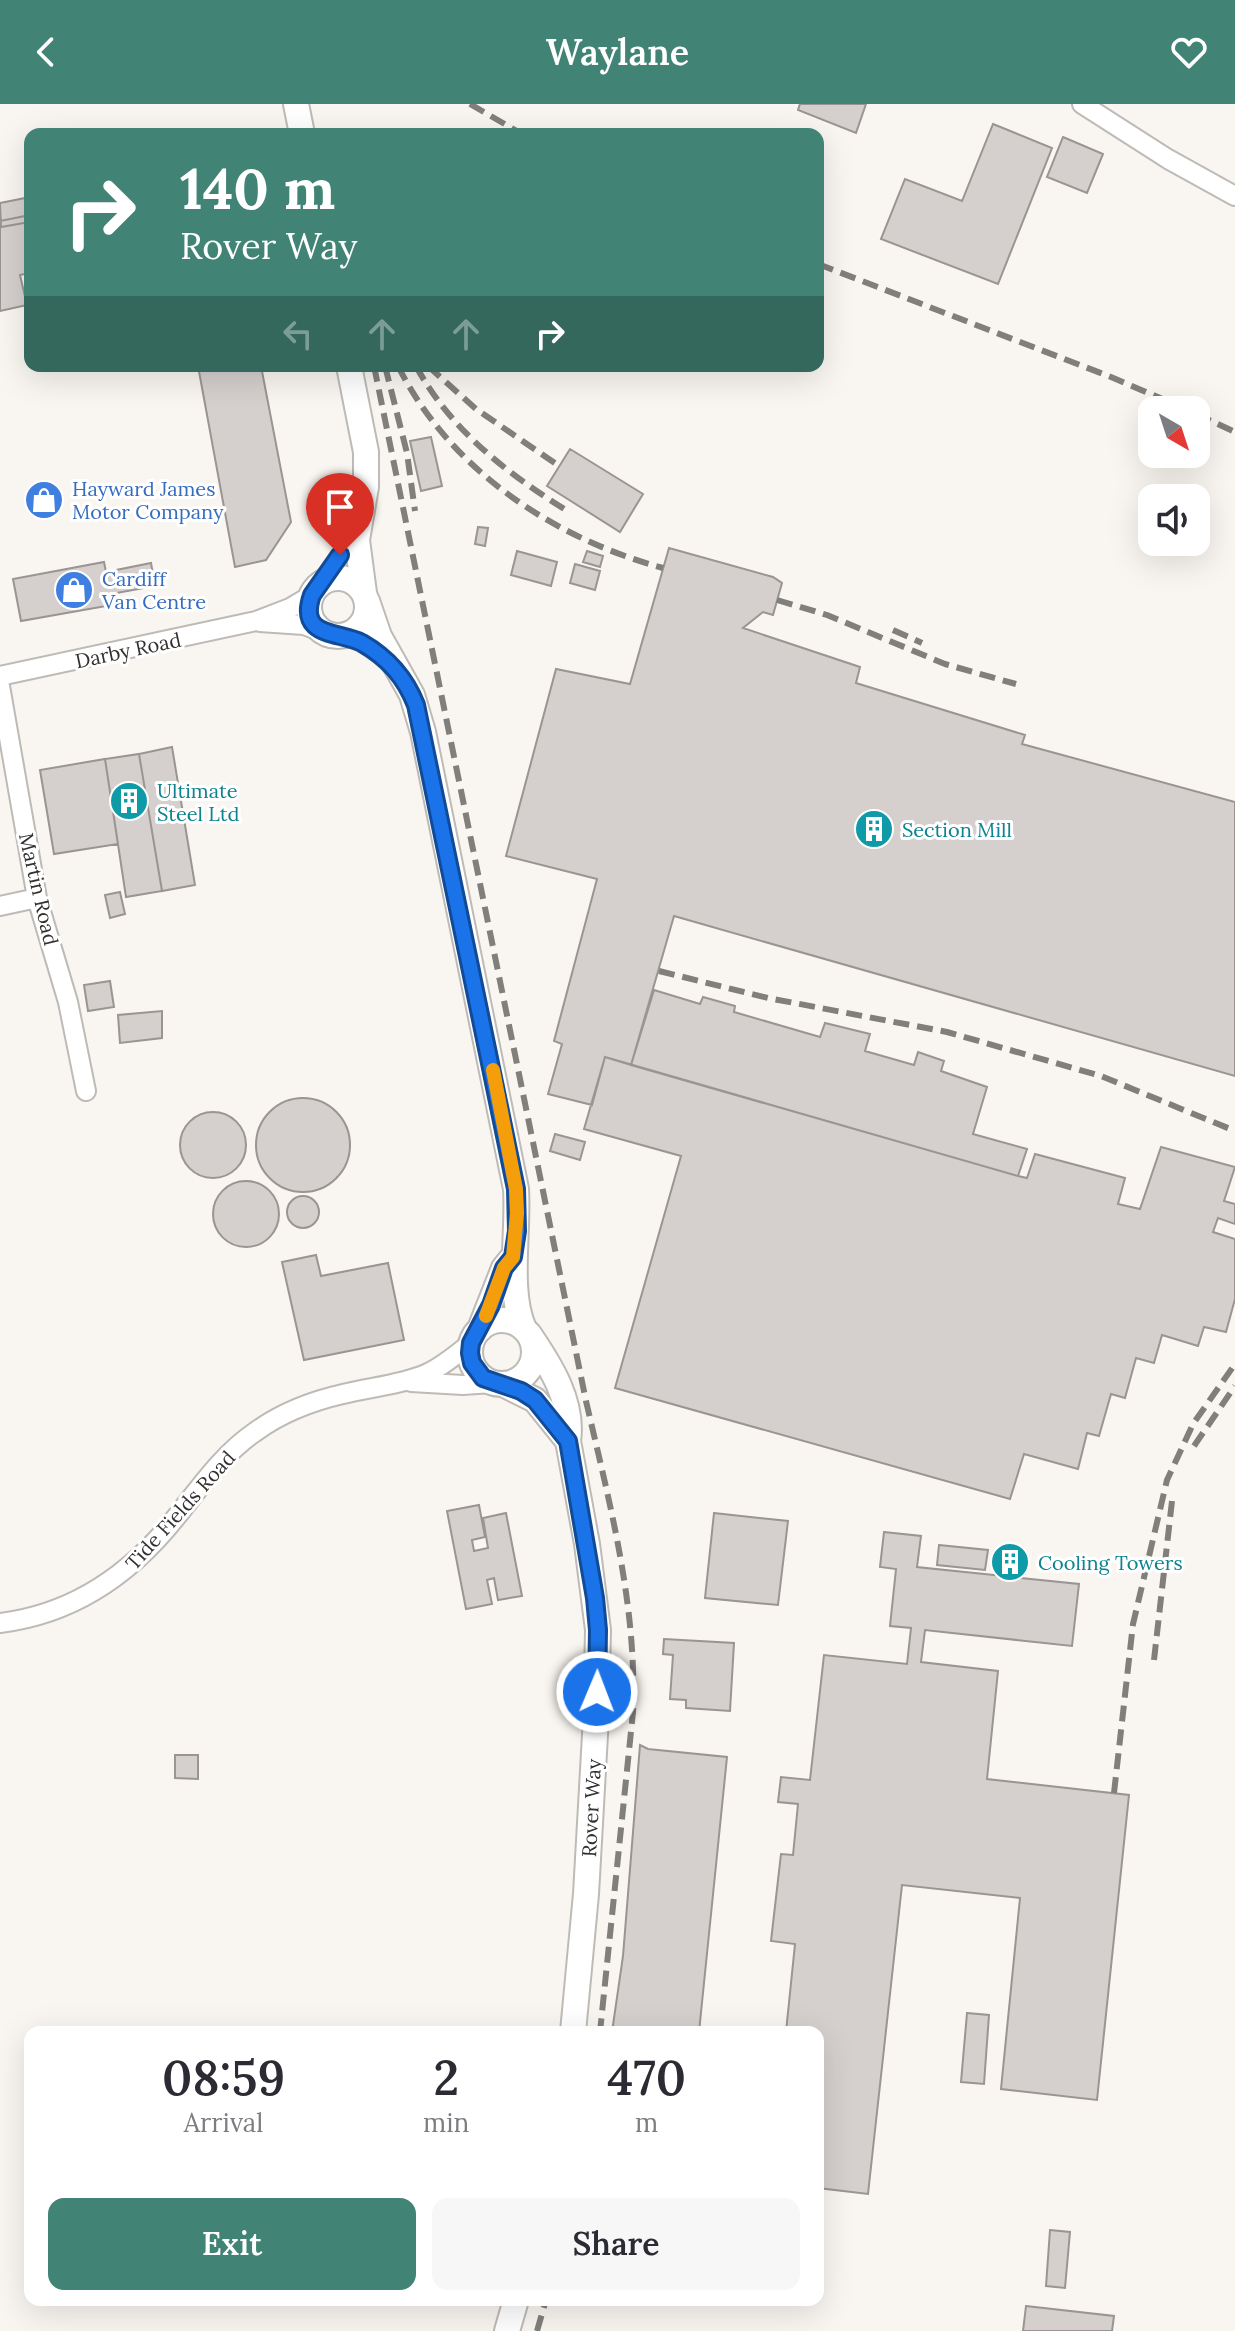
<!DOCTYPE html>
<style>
:root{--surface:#fff;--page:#f7f7f7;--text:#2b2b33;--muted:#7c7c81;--accent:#418374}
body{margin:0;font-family:Lora,serif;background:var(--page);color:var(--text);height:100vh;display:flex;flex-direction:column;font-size:30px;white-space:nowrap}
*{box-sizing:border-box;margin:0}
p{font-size:26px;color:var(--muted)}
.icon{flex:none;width:44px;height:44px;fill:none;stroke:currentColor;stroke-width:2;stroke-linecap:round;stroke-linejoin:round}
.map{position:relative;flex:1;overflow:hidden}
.sheet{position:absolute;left:24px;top:1922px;width:800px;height:280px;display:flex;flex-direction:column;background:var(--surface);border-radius:16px;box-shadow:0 8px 32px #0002}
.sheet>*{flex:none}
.banner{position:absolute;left:24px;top:24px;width:800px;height:244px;border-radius:16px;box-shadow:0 8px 32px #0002;background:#418374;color:#fff;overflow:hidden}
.needle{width:52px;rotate:141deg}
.controls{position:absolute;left:1138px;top:292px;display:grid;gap:16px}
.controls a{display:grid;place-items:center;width:72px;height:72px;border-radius:16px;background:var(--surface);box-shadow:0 8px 32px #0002;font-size:40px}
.pin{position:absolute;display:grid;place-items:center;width:68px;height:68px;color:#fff;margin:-82px -34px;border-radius:50% 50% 50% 0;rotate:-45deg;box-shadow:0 0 8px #0007}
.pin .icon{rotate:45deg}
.me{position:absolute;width:88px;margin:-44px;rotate:1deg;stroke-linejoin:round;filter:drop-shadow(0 0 6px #0008)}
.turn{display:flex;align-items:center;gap:28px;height:168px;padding:0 24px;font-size:36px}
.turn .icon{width:104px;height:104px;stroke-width:2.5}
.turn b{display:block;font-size:56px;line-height:68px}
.lanes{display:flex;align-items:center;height:76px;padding:0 24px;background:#0003;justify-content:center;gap:40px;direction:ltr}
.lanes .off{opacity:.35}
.eta{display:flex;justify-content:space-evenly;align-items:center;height:136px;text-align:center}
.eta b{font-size:48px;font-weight:600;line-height:56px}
.button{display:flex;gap:16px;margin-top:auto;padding:16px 24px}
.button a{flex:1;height:92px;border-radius:16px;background:var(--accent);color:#fff;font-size:32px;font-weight:600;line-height:92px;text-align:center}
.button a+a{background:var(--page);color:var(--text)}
header{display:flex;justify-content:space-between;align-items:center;height:104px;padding:0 24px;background:var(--accent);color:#fff;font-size:36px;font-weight:600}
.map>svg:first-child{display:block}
.building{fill:#d5cfce;stroke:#9a9493;stroke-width:2}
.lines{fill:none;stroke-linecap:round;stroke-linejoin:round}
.street-casing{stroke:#bebbb7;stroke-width:22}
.secondary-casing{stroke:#bebbb7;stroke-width:28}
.street{stroke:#fff;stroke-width:18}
.secondary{stroke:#fff;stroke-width:24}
.rail{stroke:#817f7c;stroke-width:6;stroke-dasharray:16 8;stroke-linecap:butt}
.route-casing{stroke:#114b97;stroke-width:20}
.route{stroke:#1a73e8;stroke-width:14}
.slow{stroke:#f59e0b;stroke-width:14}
.labels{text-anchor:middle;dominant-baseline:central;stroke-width:6;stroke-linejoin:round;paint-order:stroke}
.shop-label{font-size:20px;fill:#366cbe;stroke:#fff;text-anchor:start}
.street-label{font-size:20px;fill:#333130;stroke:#fff}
.culture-label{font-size:20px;fill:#0d838f;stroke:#fff;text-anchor:start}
</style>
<header><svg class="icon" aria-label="back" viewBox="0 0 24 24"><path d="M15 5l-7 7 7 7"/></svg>Waylane<svg class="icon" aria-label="heart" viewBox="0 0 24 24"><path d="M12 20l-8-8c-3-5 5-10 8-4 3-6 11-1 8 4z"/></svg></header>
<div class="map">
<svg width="1235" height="2227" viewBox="0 0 1235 2227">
<rect width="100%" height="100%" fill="#f9f6f1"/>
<path class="building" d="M800,0H866L856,29L798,6Z
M993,20L1052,44L998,180L881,135L905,75L962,97Z
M1063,33L1103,50L1087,89L1047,73Z
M30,93V118L1,123L0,99Z
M30,111V169L20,171L27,201L0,207V117Z
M198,262H261L291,418L266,456L235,463Z
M431,333L442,382L421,387L410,337Z
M570,345L643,390L620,428L547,382Z
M478,423L488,424L485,442L475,440Z
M669,444L773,473L782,479L773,511L763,508L743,524L860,563L856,579L1025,631L1022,640L1235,698V972L674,812L631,961L605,953L592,1001L548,990L562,940L554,937L597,775L506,752L556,565L630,580Z
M517,447L557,458L551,482L511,471Z
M587,447L603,452L600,463L583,458Z
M104,458L106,468L151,459L155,482L111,490L112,501L21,517L13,475Z
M575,460L600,467L595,486L570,479Z
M172,643L195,781L162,787L139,650Z
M139,650L162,787L126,793L105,655Z
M105,655L118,740L54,750L40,666Z
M120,788L125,810L110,814L105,791Z
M110,877L114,903L88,907L84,881Z
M654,886L700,900L703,893L735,902L734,908L820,933L825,919L870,930L865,947L914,961L918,948L944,957L941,967L987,983L973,1030L1027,1045L1018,1072L631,961Z
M162,907V934L120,939L118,911Z
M605,953L1018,1072L1027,1074L1035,1050L1125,1074L1118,1100L1140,1105L1161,1043L1235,1063L1224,1097L1235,1100V1120L1218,1114L1213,1128L1235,1135V1195L1226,1228L1204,1223L1198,1242L1162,1231L1154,1259L1136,1254L1125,1294L1111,1290L1099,1332L1087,1329L1078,1365L1024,1350L1010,1395L615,1284L681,1052L584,1025Z
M256 1041a47 47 0 1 1 94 0a47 47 0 1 1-94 0Z
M180 1041a33 33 0 1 1 66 0a33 33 0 1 1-66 0Z
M555,1030L585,1038L580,1056L550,1047Z
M213 1110a33 33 0 1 1 66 0a33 33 0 1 1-66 0Z
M287 1108a16 16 0 1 1 32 0a16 16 0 1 1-32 0Z
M316,1151L321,1172L388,1159L404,1236L304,1256L282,1158Z
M479,1401L485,1433L472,1436L474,1447L488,1444L483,1414L506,1409L522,1492L498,1496L494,1474L487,1476L492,1500L466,1505L447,1407Z
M714,1409L788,1417L778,1501L705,1494Z
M884,1428L921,1432L917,1463L1079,1480L1072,1542L925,1526L921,1558L998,1567L987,1675L1129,1691L1097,1996L1001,1985L1020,1794L902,1781L868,2090L818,2084V1928H786L795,1840L771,1837L781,1750L793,1751L798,1700L778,1698L781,1673L810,1676L824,1551L907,1560L911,1524L890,1522L896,1465L880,1463Z
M939,1441L988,1446L985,1466L937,1461Z
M996,1446L1027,1450L1025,1470L994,1466Z
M664,1535L734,1539L730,1607L686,1604V1596L670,1595L673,1551L663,1550Z
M640,1641L648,1645L727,1653L699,1928H612L623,1852Z
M175,1651H198V1675L175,1674Z
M967,1909L989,1911L984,1980L961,1978Z
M1050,2126L1070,2128L1065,2184L1046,2182Z
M1026,2202L1114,2212L1112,2227H1023Z"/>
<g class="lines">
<g class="street-casing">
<path id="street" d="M1082,0L1168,55L1235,92
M260,518L304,521L320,527
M0,572L256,517L290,504L312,491
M0,582L37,794L68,898L86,987
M0,802L37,794
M411,1278L463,1281L492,1279
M0,1519C74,1510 132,1469 177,1412C201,1382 223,1350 255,1328C281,1309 312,1297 343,1290C371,1283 400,1281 426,1270C442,1263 457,1250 471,1239"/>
</g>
<g class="secondary-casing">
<path id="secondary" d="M296,0L302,30
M349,262L366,348V383L357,436L364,489
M309 503a29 29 0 1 1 58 0a29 29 0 1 1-58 0Z
M367,497L379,532L412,591L423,628L516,1085C519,1127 507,1187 524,1225
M470 1248a32 32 0 1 1 64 0a32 32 0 1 1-64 0Z
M480,1225L504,1164L513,1153
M529,1230C550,1261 574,1298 568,1337L587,1440L598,1526L596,1613L586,1790L573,1928
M503,1280L535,1296L568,1337
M507,2227L516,2196"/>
</g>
<use href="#street" class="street"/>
<use href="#secondary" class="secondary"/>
<path class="rail" d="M470,0L522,30
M818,160L1111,273L1188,306
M374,262L586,1297C610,1401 637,1501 633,1608L600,1928
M385,262L407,349L415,407
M398,262C450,366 553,434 663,464
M416,262C450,325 506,369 566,406
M428,262L476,305L559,362
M1196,310L1235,328
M777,496L827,511L945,560L1016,580
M893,526L922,539
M659,867L768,894L947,928L1101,972L1235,1027
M1194,1342L1235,1282
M1154,1556L1172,1397
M1114,1689L1133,1520L1167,1376L1193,1320L1235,1260
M537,2227L546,2196"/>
</g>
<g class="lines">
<g class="route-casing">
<path id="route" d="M340,451L312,491C297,534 339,527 362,539C388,554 405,573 416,601L516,1085L517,1127L513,1153L504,1164L491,1201L471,1239L470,1249L472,1259L483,1274L521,1287L535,1296L568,1337L595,1494L598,1526L597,1588"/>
</g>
<use href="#route" class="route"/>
<path class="slow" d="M486,1212L504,1164L513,1153L517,1109L516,1085L493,966"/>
</g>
<defs>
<g id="shop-disc" transform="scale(2)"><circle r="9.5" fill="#3f7fe0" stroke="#fff"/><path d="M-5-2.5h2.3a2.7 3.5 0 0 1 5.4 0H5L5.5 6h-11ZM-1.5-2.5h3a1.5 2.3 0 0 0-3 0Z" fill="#fff"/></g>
<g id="building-disc" transform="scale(2)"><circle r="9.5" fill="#0f9aa8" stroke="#fff"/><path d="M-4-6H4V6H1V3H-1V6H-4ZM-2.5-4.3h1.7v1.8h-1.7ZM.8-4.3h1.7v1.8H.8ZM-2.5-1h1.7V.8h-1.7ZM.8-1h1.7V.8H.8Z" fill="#fff"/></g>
</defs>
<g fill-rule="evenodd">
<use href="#shop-disc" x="44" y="396"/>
<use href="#shop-disc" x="74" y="486"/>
<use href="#building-disc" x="129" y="697"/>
<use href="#building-disc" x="874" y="725"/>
<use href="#building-disc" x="1010" y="1458"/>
</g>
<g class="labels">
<g class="shop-label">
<text x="72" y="384">Hayward James<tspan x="72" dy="23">Motor Company</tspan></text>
<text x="102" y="474">Cardiff<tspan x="102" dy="23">Van Centre</tspan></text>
</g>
<g class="street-label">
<text transform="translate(128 546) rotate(-12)">Darby Road</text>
<text transform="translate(39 785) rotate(77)">Martin Road</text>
<text transform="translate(180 1406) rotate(-48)">Tide Fields Road</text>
<text transform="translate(591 1704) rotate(-87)">Rover Way</text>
</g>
<g class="culture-label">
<text x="157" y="686">Ultimate<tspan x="157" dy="23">Steel Ltd</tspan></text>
<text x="902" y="725">Section Mill</text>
<text x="1038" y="1458">Cooling Towers</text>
</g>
</g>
</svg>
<div class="controls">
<a><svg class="needle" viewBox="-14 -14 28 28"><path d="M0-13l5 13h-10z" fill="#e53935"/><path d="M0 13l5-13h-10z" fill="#7c7c81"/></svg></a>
<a><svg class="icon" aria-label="sound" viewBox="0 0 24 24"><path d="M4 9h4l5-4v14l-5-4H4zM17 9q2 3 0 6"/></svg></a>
</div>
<div class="pin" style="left:340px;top:451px;background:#d93025"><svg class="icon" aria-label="arrive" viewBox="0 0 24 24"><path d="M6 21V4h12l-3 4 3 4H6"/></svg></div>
<svg class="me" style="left:597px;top:1588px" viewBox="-20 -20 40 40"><circle r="17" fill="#1a73e8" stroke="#fff" stroke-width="3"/><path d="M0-11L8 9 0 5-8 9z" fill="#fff"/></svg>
<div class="banner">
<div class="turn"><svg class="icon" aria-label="right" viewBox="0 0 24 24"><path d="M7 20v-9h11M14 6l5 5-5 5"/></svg><div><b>140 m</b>Rover Way</div></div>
<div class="lanes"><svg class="icon off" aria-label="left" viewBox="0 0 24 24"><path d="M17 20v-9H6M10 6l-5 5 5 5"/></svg><svg class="icon off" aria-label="ahead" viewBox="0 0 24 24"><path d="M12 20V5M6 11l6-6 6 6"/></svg><svg class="icon off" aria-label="ahead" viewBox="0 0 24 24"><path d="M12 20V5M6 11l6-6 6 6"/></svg><svg class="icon" aria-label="right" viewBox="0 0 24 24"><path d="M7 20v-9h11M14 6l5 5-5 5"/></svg></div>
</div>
<section class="sheet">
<div class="eta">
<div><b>08:59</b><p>Arrival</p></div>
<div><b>2</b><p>min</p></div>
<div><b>470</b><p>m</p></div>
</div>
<div class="button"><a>Exit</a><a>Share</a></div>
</section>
</div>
